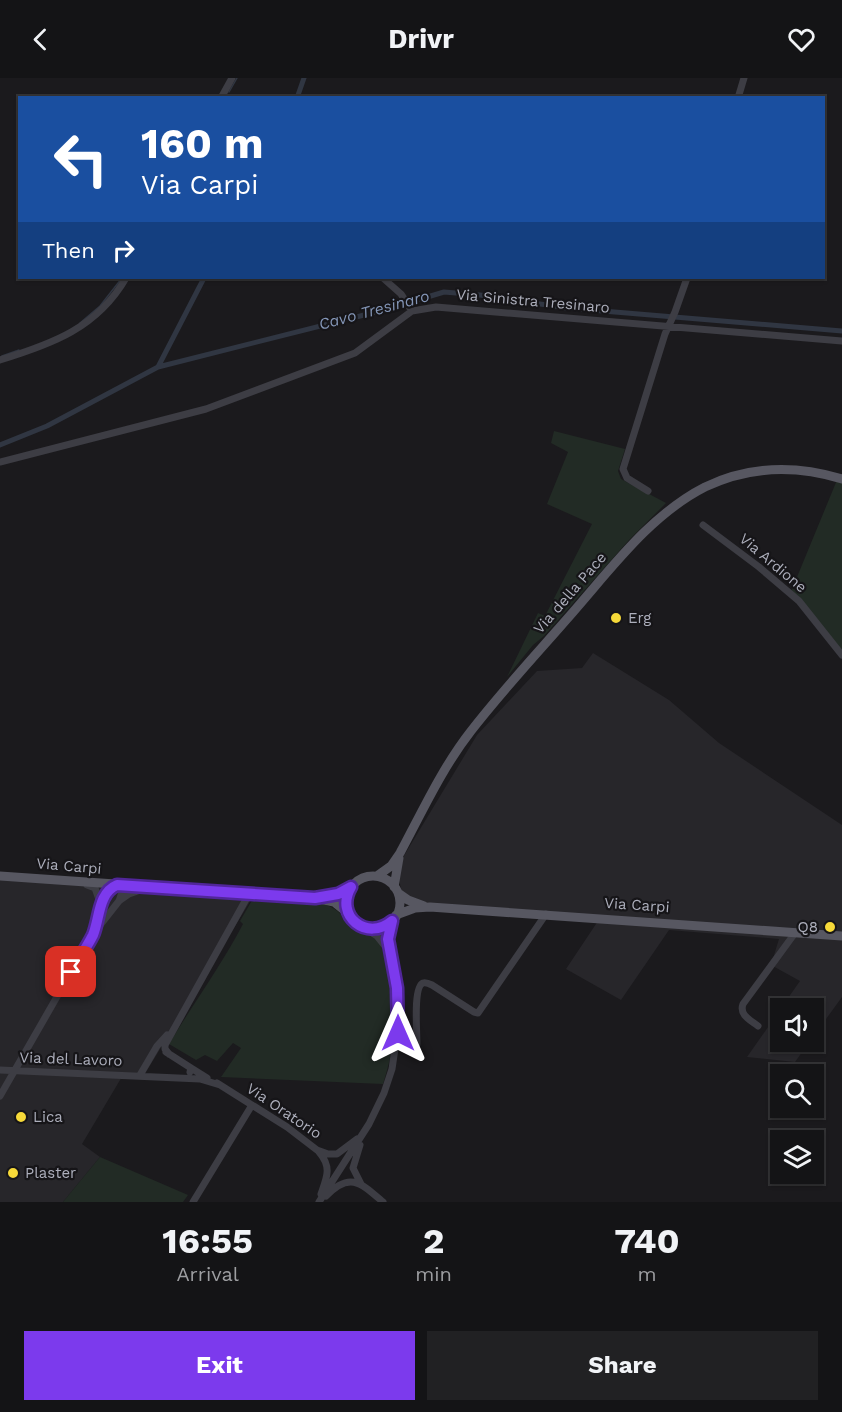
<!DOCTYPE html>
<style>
:root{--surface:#141416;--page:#212123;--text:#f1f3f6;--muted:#9d9ea1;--line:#333335;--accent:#7c3aed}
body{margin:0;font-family:"Work Sans",sans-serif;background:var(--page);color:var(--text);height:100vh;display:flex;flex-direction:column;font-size:22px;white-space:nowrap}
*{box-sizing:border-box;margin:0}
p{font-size:20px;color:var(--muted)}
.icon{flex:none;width:33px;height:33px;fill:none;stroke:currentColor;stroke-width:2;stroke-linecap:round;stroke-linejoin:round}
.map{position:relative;height:1124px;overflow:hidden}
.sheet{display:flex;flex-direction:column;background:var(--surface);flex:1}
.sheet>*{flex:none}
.guide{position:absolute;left:18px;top:18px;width:807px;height:183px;border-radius:0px;box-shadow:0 2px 4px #0004,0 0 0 2px var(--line);background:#1a4fa0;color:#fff;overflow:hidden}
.tools{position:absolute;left:770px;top:920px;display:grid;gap:12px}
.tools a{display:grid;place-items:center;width:54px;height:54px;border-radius:0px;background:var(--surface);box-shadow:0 2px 4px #0004,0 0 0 2px var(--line);font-size:30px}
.pin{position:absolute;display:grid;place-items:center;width:51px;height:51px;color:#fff;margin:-26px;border-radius:12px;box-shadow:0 3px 9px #0006}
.me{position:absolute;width:66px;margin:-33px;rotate:0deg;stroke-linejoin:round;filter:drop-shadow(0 0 4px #0008)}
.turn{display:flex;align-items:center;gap:21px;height:126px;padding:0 24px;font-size:27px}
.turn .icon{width:78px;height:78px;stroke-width:2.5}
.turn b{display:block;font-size:42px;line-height:51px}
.then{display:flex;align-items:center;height:57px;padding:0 24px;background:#0003;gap:12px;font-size:22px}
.eta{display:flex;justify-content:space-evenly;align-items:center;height:102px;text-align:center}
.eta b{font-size:36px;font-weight:700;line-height:42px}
.cta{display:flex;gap:12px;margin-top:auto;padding:12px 24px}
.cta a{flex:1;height:69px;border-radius:0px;background:var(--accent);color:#fff;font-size:24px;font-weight:700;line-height:69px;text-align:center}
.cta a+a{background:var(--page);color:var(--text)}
header{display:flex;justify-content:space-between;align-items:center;height:78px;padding:0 24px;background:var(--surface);font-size:27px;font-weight:700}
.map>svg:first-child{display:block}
.built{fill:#27262a}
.green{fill:#222b25}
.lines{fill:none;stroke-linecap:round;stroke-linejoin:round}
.stream{stroke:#303642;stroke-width:1.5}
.canal{stroke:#303642;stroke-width:5}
.minor{stroke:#3d3d44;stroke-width:7}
.major{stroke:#575761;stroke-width:9}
.route-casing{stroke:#51269a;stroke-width:15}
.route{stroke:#7c3aed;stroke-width:10}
.poi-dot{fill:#f6d939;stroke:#161518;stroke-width:2}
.labels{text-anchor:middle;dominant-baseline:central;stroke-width:4.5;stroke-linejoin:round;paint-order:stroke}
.street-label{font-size:15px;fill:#adafbc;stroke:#161518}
.poi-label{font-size:15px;fill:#adafbc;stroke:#161518;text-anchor:start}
.water-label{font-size:16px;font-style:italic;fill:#8496b7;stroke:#161518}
</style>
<header><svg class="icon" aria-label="back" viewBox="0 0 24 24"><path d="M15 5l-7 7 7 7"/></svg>Drivr<svg class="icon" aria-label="heart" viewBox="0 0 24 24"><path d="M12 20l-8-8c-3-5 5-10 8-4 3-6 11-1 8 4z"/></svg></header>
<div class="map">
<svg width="842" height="1124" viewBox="0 0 842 1124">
<rect width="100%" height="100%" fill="#1b1a1d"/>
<path class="built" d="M593,575L669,622L719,665L842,747V919L813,959V930H781L800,903L771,887L779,861L669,852L621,922L566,891L600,840L426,825L411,821L402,814L398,799L402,781L477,657L537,593L582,590Z
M0,795L257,812L143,999L123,997L82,1066L100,1079L63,1124H0Z
M780,932V963H810L795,984L747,979Z"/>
<path class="green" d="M554,353L625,371L618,393L621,401L666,425L629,462L544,558L533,567L507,599L538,535L545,538L592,446L547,426L568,374L551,365Z
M837,402L842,404V574L790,516Z
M257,822C279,823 305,820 326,827C339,831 344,841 354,849C363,855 374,857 381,867C386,874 388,884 390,893C398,931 395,969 383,1006L221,999L241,970L233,965L217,983L205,977L196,982L169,966C193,926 221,888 243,846L240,843L251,824Z
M100,1079L188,1117L183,1124H63Z"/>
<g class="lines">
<path class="stream" d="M229,14L237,0
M80,245L100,228L122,200
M2,278L19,272"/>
<path class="canal" d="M297,20L304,0
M158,289L204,200
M0,367L47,348L158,289L384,232L444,214L480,217L567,230L842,253"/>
<path class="minor" d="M221,20L232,0
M738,20L744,0
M383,200L401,216L412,233
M0,282C52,266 97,250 126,200
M0,384L206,331L355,275L412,233L436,229L842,263
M648,413L627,400L623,391L665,256L675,234L687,200
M703,447L759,489L799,523L842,577
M87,807L95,810L101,827
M119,823L129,816L146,810
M365,850L377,858L389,873
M758,948C750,942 739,937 743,926L795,855
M417,966C417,954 413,909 423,905C426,904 430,906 432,907L474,934L478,935L546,836
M166,974L191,990L190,994
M169,976L165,971V967L249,816
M191,990L207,1000
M0,992L200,1001L220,1007
M140,997L157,968L167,957
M217,1005L287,1049L317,1072L328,1076H337L357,1061
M0,1018L93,856L119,823L122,814L117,807C100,815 98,840 93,856
M360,1067L353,1090L361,1106
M319,1074C332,1089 327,1099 321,1116
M326,1118C350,1093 361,1105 383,1124
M193,1124L252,1027
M319,1124L369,1046L384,1015L392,991L399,943L397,910L388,861L392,843"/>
<path class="major" d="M0,798L315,820L334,824L349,836
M377,798L391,788L400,775C422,734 442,690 471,653C505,609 544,568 580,526C617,483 654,435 705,409C749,388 796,387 842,401
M346 825a27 27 0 1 1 54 0a27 27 0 1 1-54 0Z
M394,809L399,780
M398,815L408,822L424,828
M322,819L338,816L351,809
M396,837L415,830L430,829L842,858"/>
</g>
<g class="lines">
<g class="route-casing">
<path id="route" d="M71,894C78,882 87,869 93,857C100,840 98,815 117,807L315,820L338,816L351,809C334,838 367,864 392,843L388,861L397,910L398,955"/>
</g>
<use href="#route" class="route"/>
</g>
<g class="poi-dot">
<circle cx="616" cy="540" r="6"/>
<circle cx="830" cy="849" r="6"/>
<circle cx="21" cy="1039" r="6"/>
<circle cx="13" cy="1095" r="6"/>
</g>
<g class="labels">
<g class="street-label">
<text transform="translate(533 223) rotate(5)">Via Sinistra Tresinaro</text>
<text transform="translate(773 485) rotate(40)">Via Ardione</text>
<text transform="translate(570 515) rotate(-49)">Via della Pace</text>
<text transform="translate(69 788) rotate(5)">Via Carpi</text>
<text transform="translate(637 827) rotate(4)">Via Carpi</text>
<text transform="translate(71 981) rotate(2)">Via del Lavoro</text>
<text transform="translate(284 1033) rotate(34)">Via Oratorio</text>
</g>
<g class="poi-label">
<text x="628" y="540">Erg</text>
<text x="818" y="849" text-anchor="end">Q8</text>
<text x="33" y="1039">Lica</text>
<text x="25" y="1095">Plaster</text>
</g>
<g class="water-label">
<text transform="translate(374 232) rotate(-15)">Cavo Tresinaro</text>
</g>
</g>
</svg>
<div class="tools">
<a><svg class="icon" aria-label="sound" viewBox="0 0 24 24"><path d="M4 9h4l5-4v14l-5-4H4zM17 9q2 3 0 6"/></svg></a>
<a><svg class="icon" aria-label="search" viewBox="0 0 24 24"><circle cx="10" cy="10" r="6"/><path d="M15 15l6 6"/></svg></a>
<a><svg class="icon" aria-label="layers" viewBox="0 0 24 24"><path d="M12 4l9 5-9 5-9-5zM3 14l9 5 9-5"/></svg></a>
</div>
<div class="pin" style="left:71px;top:894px;background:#d93025"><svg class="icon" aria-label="arrive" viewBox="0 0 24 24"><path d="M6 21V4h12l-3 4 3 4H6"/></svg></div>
<svg class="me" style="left:398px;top:955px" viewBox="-20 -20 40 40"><path d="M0-17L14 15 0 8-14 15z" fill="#7c3aed" stroke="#fff" stroke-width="4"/></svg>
<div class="guide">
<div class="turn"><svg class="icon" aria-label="left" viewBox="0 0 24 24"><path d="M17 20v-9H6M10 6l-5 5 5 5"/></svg><div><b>160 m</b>Via Carpi</div></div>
<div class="then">Then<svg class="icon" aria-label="right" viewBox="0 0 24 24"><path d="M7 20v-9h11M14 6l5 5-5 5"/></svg></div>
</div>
</div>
<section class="sheet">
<div class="eta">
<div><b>16:55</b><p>Arrival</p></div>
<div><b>2</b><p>min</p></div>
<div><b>740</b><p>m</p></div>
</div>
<div class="cta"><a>Exit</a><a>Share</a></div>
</section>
